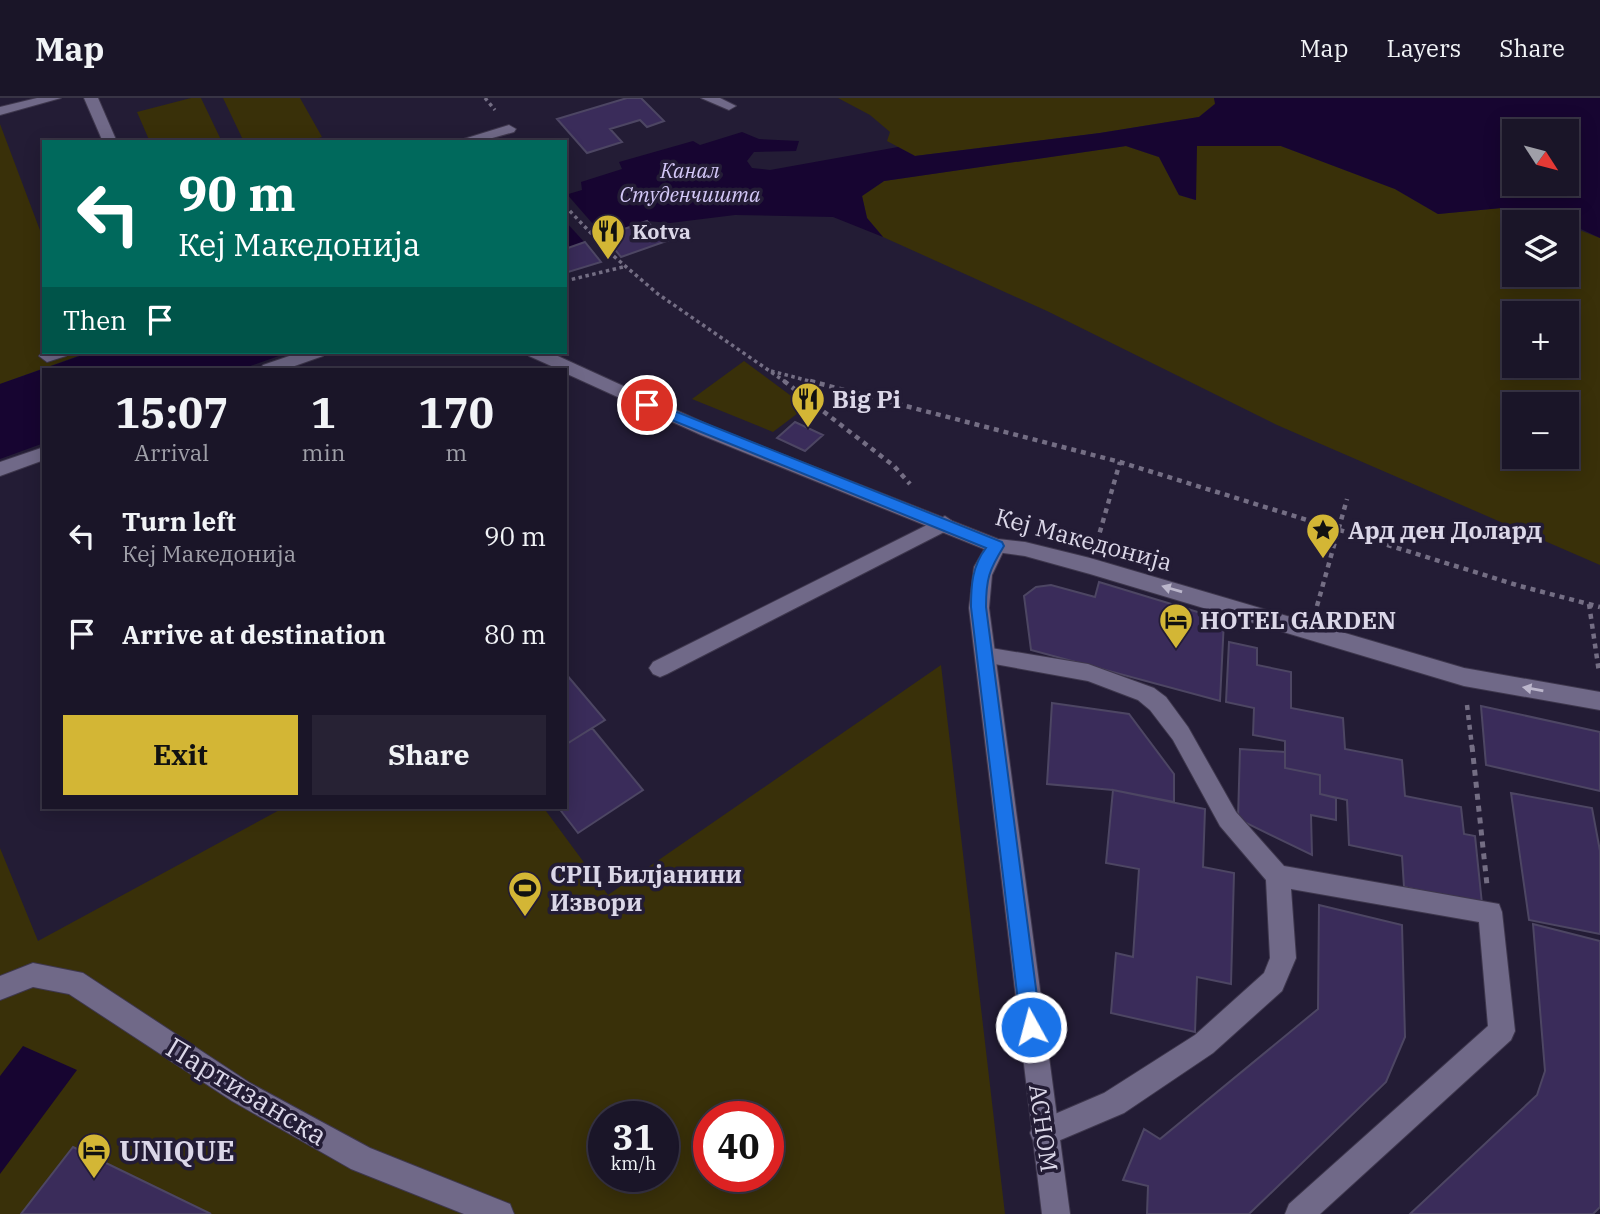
<!DOCTYPE html>
<meta charset="utf-8">
<style>
:root{--surface:#1a1528;--page:#272234;--text:#f1f3f6;--muted:#9f9fa8;--line:#383445;--accent:#d3b635}
body{margin:0;font-family:"IBM Plex Serif",serif;background:var(--page);color:var(--text);height:100vh;display:flex;flex-direction:column;font-size:26px;white-space:nowrap}
*{box-sizing:border-box;margin:0}
p{font-size:23px;color:var(--muted)}
.icon{flex:none;width:38px;height:38px;fill:none;stroke:currentColor;stroke-width:2;stroke-linecap:round;stroke-linejoin:round}
.map{position:relative;flex:1;overflow:hidden}
.drawer{position:absolute;left:42px;top:270px;width:525px;height:441px;display:flex;flex-direction:column;background:var(--surface);border-radius:0px;box-shadow:0 4px 18px #0003,0 0 0 2px var(--line)}
.drawer>*{flex:none}
.banner{position:absolute;left:42px;top:42px;width:525px;height:214px;border-radius:0px;box-shadow:0 4px 18px #0003,0 0 0 2px var(--line);background:#00695c;color:#fff;overflow:hidden}
.needle{width:46px;rotate:126deg}
.fabs{position:absolute;left:1502px;top:21px;display:grid;gap:14px}
.fabs a{display:grid;place-items:center;width:77px;height:77px;border-radius:0px;background:var(--surface);box-shadow:0 4px 18px #0003,0 0 0 2px var(--line);font-size:35px}
.speed{position:absolute;left:588px;top:1003px;display:flex;gap:14px;font-size:35px;font-weight:700;text-align:center}
.speed>*{display:grid;place-content:center;width:91px;height:91px;border-radius:50%;background:var(--surface);box-shadow:0 4px 18px #0003,0 0 0 2px var(--line);line-height:1}
.speed small{font-size:18px;font-weight:400}
.speed .limit{border:10px solid #d22;background:#fff;color:#111}
.pin{position:absolute;display:grid;place-items:center;width:60px;height:60px;color:#fff;margin:-30px;border:4px solid #fff;border-radius:50%;box-shadow:0 2px 7px #0007}
.me{position:absolute;width:77px;margin:-38px;rotate:353deg;stroke-linejoin:round;filter:drop-shadow(0 0 5px #0008)}
.turn{display:flex;align-items:center;gap:24px;height:147px;padding:0 21px;font-size:32px}
.turn .icon{width:91px;height:91px;stroke-width:2.5}
.turn b{display:block;font-size:49px;line-height:60px}
.then{display:flex;align-items:center;height:66px;padding:0 21px;background:#0003;gap:14px;font-size:26px}
.eta{display:flex;justify-content:space-evenly;align-items:center;height:119px;text-align:center}
.eta b{font-size:42px;font-weight:800;line-height:49px}
.cta{display:flex;gap:14px;margin-top:auto;padding:14px 21px}
.cta a{flex:1;height:80px;border-radius:0px;background:var(--accent);color:#111;font-size:28px;font-weight:800;line-height:80px;text-align:center}
.cta a+a{background:var(--page);color:var(--text)}
ul{padding:0;list-style:none}
li{display:flex;align-items:center;gap:21px;height:98px;padding:0 21px}
li div{flex:1}
li b{display:block;font-size:26px}
li em{font-style:normal}
header{display:flex;align-items:center;gap:42px;box-sizing:border-box;height:98px;padding:0 35px;background:var(--surface);border-bottom:2px solid var(--line)}
header strong{font-size:33px}
nav{display:flex;gap:38px;margin-inline-start:auto;font-size:24px}
.map>svg:first-child{display:block}
.green{fill:#393009;fill-rule:evenodd}
.water{fill:#170531;fill-rule:evenodd}
.pier{fill:#231c35}
.building{fill:#3a2c5a;stroke:#4d4663;stroke-width:2}
.lines{fill:none;stroke-linecap:round;stroke-linejoin:round}
.lane-casing{stroke:#3e374d;stroke-width:2}
.street-casing{stroke:#3e374d;stroke-width:2}
.secondary-casing{stroke:#3e374d;stroke-width:2}
.path-far2{stroke:#746e84;stroke-width:3.5;stroke-dasharray:3.5 3.5;stroke-linecap:butt}
.path-far1{stroke:#746e84;stroke-width:4.5;stroke-dasharray:5 5;stroke-linecap:butt}
.path{stroke:#746e84;stroke-width:5;stroke-dasharray:6 6;stroke-linecap:butt}
.lane{fill:#706988;fill-rule:evenodd}
.street{fill:#706988;fill-rule:evenodd}
.secondary{fill:#706988;fill-rule:evenodd}
.oneway{fill:#bbb6cb}
.route{fill:#1a73e8;stroke:#114b97;stroke-width:2}
.labels{text-anchor:middle;dominant-baseline:central;stroke-width:7;stroke-linejoin:round;paint-order:stroke}
.far-water-label{font-size:21px;font-style:italic;fill:#d3c7f7;stroke:#231c35}
.far-poi-label{font-size:21px;font-weight:bold;fill:#dbd7e8;stroke:#231c35;text-anchor:start}
.poi-label{font-size:24px;font-weight:bold;fill:#dbd7e8;stroke:#231c35;text-anchor:start}
.street-label{font-size:24px;fill:#dbd7e8;stroke:#231c35}
.near-street-label{font-size:28px;fill:#dbd7e8;stroke:#231c35}
.near-poi-label{font-size:28px;font-weight:bold;fill:#dbd7e8;stroke:#231c35;text-anchor:start}
</style>
<header>
<strong>Map</strong>
<nav><a>Map</a><a>Layers</a><a>Share</a></nav>
</header>
<div class="map">
<svg width="1600" height="1116" viewBox="0 0 1600 1116">
<rect width="100%" height="100%" fill="#231c35"/>
<path class="green" d="M191,0H201L222,44H150L137,14Z
M223,0H300L322,39L305,44H244Z
M838,0H1214L1216,5L1199,19L1100,35L915,58L887,43L890,34L870,17Z
M0,26L44,143V254H89L0,286Z
M1126,48L1159,59L1179,97L1195,102L1196,48H1281L1395,91L1438,116L1501,110L1556,124H1514V177H1566V127L1600,140V467L1277,327L1047,213L883,139L867,120L862,98L884,83ZM1514,215H1566V268H1514ZM1514,306H1566V359H1514Z
M744,263L806,309L773,334L692,301Z
M941,567L1005,1116H0V750L38,843L285,709H543L608,797ZM604,1018H663V1078H604ZM709,1018H768V1078H709Z"/>
<path class="water" d="M1214,0H1600V140L1566,124L1501,110L1438,116L1395,91L1281,48H1197L1196,102L1179,97L1159,59L1126,48L884,83L862,98L867,120L883,139L833,119L735,117L670,125L647,123L565,151V97L582,92L581,84L622,71L619,64L693,43L700,47L742,34L759,41L799,43L796,53L754,54L747,63L752,70L770,72L898,49L915,58L1100,35L1199,19L1215,6ZM1514,33H1566V86H1514Z
M91,254H290L242,271H44V345L0,361V286Z
M23,948L77,972L0,1076V978Z"/>
<path class="pier" d="M565,94L606,141L587,147L565,123Z"/>
<path class="building" d="M627,0H641L664,23L647,29L640,22L610,31L622,44L587,55L557,21Z
M647,123L658,136L668,133L675,140L621,159L604,138Z
M585,144L601,164L565,175V151Z
M795,324L823,337L805,353L777,340Z
M1099,484L1224,522L1220,603L1031,552L1024,498L1036,489L1051,487L1095,499Z
M1229,544L1257,550V567L1291,574V610L1343,620L1345,651L1402,662L1405,698L1461,709L1464,736L1475,738L1482,806L1404,789L1402,758L1349,747L1347,702L1320,696V677L1285,670V643L1253,637L1254,610L1226,604Z
M566,576L605,622L565,647V576Z
M1052,605L1129,616L1174,676V704L1113,692L1047,686Z
M1481,608L1600,634V693L1486,667Z
M592,630L643,692L578,735L558,709H565V647Z
M1240,651L1285,654V670L1320,677V696L1336,700V722L1311,717L1312,757L1238,721Z
M1113,692L1205,711L1203,769L1234,775L1231,886L1197,879L1195,934L1111,915L1116,855L1133,859L1139,771L1106,765Z
M1511,695L1592,710L1600,753V836L1529,822Z
M1319,807L1402,827L1405,939L1386,984L1249,1116H1147L1148,1088L1123,1082L1144,1031L1160,1041L1318,911Z
M1533,826L1600,843V1109L1593,1116H1410L1537,997L1545,973Z
M73,1049L211,1116H21Z"/>
<g class="lines">
<g class="lane-casing">
<path id="lane" d="M84,0H98L117,44H103Z
M701,0H720L736,8L729,12Z
M509,27L516,31L514,34L478,44H454Z
M44,253V254H68L66,258L47,264L39,258Z
M945,418L955,425L952,430L667,576L660,579L653,576L649,570L653,564Z
M985,549L1088,566L1154,590L1166,599L1188,629L1236,714L1284,768L1499,806L1502,814L1515,933L1511,942L1320,1116H1285L1289,1106L1488,928L1479,824L1291,791L1296,860L1282,893L1213,955L1124,1015L1044,1049L1034,1045L1030,1035L1034,1025L1104,995L1195,937L1264,875L1270,860L1266,782L1220,728L1173,642L1150,612L1138,602L1088,583L978,563L975,557L978,551Z
M33,865L83,875L250,985L370,1050L510,1106L514,1116H464L351,1071L232,1003L69,896L33,889L0,902V878Z"/>
</g>
<g class="street-casing">
<path id="street" d="M37,0H61L0,17V9Z
M301,254H325L323,258L286,271H260L263,267Z
M527,254H549L713,329L998,441L1025,444L1090,460L1464,570L1600,594V612L1464,588L1090,476L1025,458L989,453L701,337L565,275V271H558L529,258Z
M44,349V362L0,378V364Z"/>
</g>
<g class="secondary-casing">
<path id="secondary" d="M996,441L1006,448L992,477L989,510L1070,1116H1042L969,510L974,469L989,443Z"/>
</g>
<path class="path-far2" d="M485,0L495,12
M565,108L610,155L658,196L787,285
M565,183L623,169
M771,273L817,285"/>
<path class="path-far1" d="M784,283L894,368L910,386
M810,283L1120,364L1520,488L1600,509
M1097,444L1120,364
M1589,506L1599,574
M1317,508L1347,401
M1467,607L1472,649"/>
<path class="path" d="M1472,648L1487,787"/>
<use href="#lane" class="lane"/>
<use href="#street" class="street"/>
<use href="#secondary" class="secondary"/>
</g>
<defs><path id="oneway-solid" d="M-6-.8H1V-3.2L6.5 0L1 3.2V.8H-6Z" transform="scale(1.75)"/></defs>
<g class="oneway">
<use href="#oneway-solid" transform="translate(1172 491) rotate(-164)"/>
<use href="#oneway-solid" transform="translate(1533 591) rotate(-170)"/>
</g>
<path class="route" d="M647,302L1002,444L1004,448C989,472 986,481 986,509L1041,929L1038,936L1031,939L1024,936L1021,929L971,509C971,488 972,468 986,450L642,310L640,307Z"/>
<defs>
<g id="restaurant-pin" transform="scale(1.75)"><path d="M0 17L-7.5 6A9.5 9.5 0 1 1 7.5 6Z" fill="#d3b635" stroke="#231c35"/><path d="M-5-6h1v4h1v-4h1v4h1v-4h1v5L-1.5 .5V6h-2V.5L-5-1ZM5-6V6H3V1.5H1.5Q1.5-4 5-6Z" fill="#111"/></g>
<g id="sight-pin" transform="scale(1.75)"><path d="M0 17L-7.5 6A9.5 9.5 0 1 1 7.5 6Z" fill="#d3b635" stroke="#231c35"/><path d="M0-6L1.8-2.2L6-1.7L2.9 1.2L3.7 5.4L0 3.3L-3.7 5.4L-2.9 1.2L-6-1.7L-1.8-2.2Z" fill="#111"/></g>
<g id="hotel-pin" transform="scale(1.75)"><path d="M0 17L-7.5 6A9.5 9.5 0 1 1 7.5 6Z" fill="#d3b635" stroke="#231c35"/><path d="M-6-4.5h1.5V1H6V5H4.5V3h-9V5H-6ZM-4 0a1.8 1.8 0 1 1 3.6 0ZM.5 0V-2.5h3Q6-2.5 6 0Z" fill="#111"/></g>
<g id="stadium-pin" transform="scale(1.75)"><path d="M0 17L-7.5 6A9.5 9.5 0 1 1 7.5 6Z" fill="#d3b635" stroke="#231c35"/><path d="M0-5a6.5 5 0 1 0 0 10a6.5 5 0 1 0 0-10ZM-3.5-1.8h7v3.6h-7Z" fill="#111"/></g>
</defs>
<g fill-rule="evenodd">
<use href="#restaurant-pin" x="608" y="133"/>
<use href="#restaurant-pin" x="808" y="301"/>
<use href="#sight-pin" x="1323" y="432"/>
<use href="#hotel-pin" x="1176" y="522"/>
<use href="#stadium-pin" x="525" y="790"/>
<use href="#hotel-pin" x="94" y="1052"/>
</g>
<g class="labels">
<g class="far-water-label">
<text x="690" y="72">Канал<tspan x="690" dy="24">Студенчишта</tspan></text>
</g>
<g class="far-poi-label">
<text x="632" y="133">Kotva</text>
</g>
<g class="poi-label">
<text x="832" y="301">Big Pi</text>
<text x="1348" y="432">Ард ден Долард</text>
<text x="1200" y="522">HOTEL GARDEN</text>
<text x="550" y="776">СРЦ Билјанини<tspan x="550" dy="28">Извори</tspan></text>
</g>
<g class="street-label">
<text transform="translate(1084 441) rotate(15)">Кеј Македонија</text>
<text transform="translate(1044 1030) rotate(82)">АСНОМ</text>
</g>
<g class="near-street-label">
<text transform="translate(247 993) rotate(31)">Партизанска</text>
</g>
<g class="near-poi-label">
<text x="119" y="1052">UNIQUE</text>
</g>
</g>
</svg>
<div class="fabs">
<a><svg class="needle" viewBox="-14 -14 28 28"><path d="M0-13l5 13h-10z" fill="#e53935"/><path d="M0 13l5-13h-10z" fill="#9f9fa8"/></svg></a>
<a><svg class="icon" aria-label="layers" viewBox="0 0 24 24"><path d="M12 4l9 5-9 5-9-5zM3 14l9 5 9-5"/></svg></a>
<a>+</a>
<a>−</a>
</div>
<div class="speed"><div>31<small>km/h</small></div><div class="limit">40</div></div>
<div class="pin" style="left:647px;top:307px;background:#d93025"><svg class="icon" aria-label="arrive" viewBox="0 0 24 24"><path d="M6 21V4h12l-3 4 3 4H6"/></svg></div>
<svg class="me" style="left:1031px;top:929px" viewBox="-20 -20 40 40"><circle r="17" fill="#1a73e8" stroke="#fff" stroke-width="3"/><path d="M0-11L8 9 0 5-8 9z" fill="#fff"/></svg>
<div class="banner">
<div class="turn"><svg class="icon" aria-label="left" viewBox="0 0 24 24"><path d="M17 20v-9H6M10 6l-5 5 5 5"/></svg><div><b>90 m</b>Кеј Македонија</div></div>
<div class="then">Then<svg class="icon" aria-label="arrive" viewBox="0 0 24 24"><path d="M6 21V4h12l-3 4 3 4H6"/></svg></div>
</div>
<section class="drawer">
<div class="eta">
<div><b>15:07</b><p>Arrival</p></div>
<div><b>1</b><p>min</p></div>
<div><b>170</b><p>m</p></div>
</div>
<ul>
<li><svg class="icon" aria-label="left" viewBox="0 0 24 24"><path d="M17 20v-9H6M10 6l-5 5 5 5"/></svg><div><b>Turn left</b><p>Кеј Македонија</p></div><em>90 m</em></li>
<li><svg class="icon" aria-label="arrive" viewBox="0 0 24 24"><path d="M6 21V4h12l-3 4 3 4H6"/></svg><div><b>Arrive at destination</b></div><em>80 m</em></li>
</ul>
<div class="cta"><a>Exit</a><a>Share</a></div>
</section>
</div>
